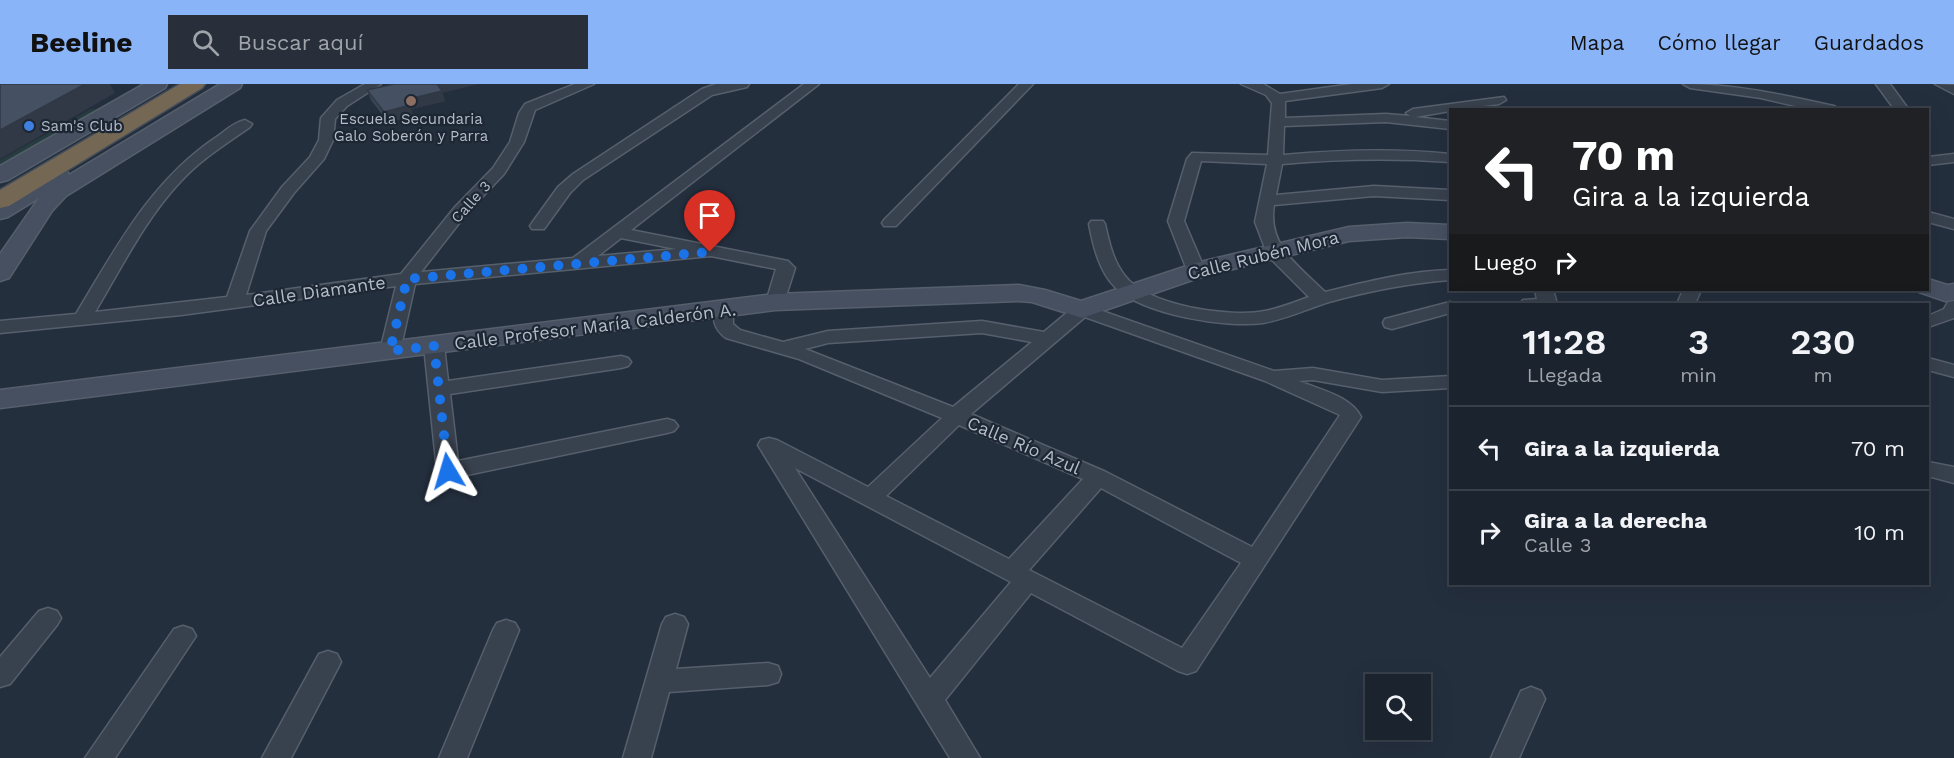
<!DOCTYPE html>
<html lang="es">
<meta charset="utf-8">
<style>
:root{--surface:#1b232e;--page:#282f3a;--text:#f1f3f6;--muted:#a0a4aa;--line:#39404a;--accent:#8ab4f8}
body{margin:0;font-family:"Work Sans",sans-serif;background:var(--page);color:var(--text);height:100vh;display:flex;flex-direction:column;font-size:22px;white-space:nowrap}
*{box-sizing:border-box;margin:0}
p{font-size:20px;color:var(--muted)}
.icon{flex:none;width:33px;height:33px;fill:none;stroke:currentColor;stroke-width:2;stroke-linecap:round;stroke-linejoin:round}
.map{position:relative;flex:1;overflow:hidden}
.sheet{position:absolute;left:1449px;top:219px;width:480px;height:282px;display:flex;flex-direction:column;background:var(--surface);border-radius:0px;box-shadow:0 6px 24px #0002,0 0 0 2px var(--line)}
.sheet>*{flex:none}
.hud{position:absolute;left:1449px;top:24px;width:480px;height:183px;border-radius:0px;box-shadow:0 6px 24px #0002,0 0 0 2px var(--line);background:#202124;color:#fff;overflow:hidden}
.fabs{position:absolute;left:1365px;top:590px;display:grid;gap:12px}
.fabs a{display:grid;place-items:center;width:66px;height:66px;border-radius:0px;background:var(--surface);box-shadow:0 6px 24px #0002,0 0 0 2px var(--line);font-size:30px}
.pin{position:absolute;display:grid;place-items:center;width:51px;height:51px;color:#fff;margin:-62px -26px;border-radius:50% 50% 50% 0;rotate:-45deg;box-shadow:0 0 6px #0007}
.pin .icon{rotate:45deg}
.me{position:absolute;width:66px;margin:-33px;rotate:353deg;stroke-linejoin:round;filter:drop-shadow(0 0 4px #0008)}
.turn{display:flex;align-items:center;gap:21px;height:126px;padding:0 24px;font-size:27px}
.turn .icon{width:78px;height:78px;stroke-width:2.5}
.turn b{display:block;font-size:42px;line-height:51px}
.then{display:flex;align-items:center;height:57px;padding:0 24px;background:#0003;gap:12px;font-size:22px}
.eta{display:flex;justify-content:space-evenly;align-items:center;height:102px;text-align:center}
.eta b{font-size:36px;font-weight:600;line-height:42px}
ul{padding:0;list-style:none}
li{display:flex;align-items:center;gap:18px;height:84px;padding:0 24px;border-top:2px solid var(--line)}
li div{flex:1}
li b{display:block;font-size:22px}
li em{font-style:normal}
header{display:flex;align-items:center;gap:36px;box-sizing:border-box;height:84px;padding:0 30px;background:var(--accent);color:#111}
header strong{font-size:28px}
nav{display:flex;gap:33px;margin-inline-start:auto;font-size:21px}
.search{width:420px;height:54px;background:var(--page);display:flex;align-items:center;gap:15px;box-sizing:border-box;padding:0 21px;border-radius:0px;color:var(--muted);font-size:22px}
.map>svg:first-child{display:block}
.green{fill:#263c3f}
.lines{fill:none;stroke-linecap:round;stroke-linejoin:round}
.street-casing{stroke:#565f6c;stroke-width:3}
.secondary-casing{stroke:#565f6c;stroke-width:3}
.highway-casing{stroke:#434c59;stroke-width:3}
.street{fill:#38414e;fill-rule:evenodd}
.secondary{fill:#465061;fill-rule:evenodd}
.highway{fill:#746855;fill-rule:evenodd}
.wall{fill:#3b4654}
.shaded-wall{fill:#303945}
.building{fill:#455162;stroke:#303945;stroke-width:1.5}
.route{stroke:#1a73e8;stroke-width:10;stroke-dasharray:0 18}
.education-dot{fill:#8d6e63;stroke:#1d2633;stroke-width:2}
.shop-dot{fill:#3f7fe0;stroke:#1d2633;stroke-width:2}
.labels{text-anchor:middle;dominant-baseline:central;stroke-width:4.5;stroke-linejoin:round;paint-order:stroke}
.far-poi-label{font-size:15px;fill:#b4bcc9;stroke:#1d2633}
.far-street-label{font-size:15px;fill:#b4bcc9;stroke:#1d2633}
.street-label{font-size:18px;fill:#b4bcc9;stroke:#1d2633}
</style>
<header>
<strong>Beeline</strong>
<div class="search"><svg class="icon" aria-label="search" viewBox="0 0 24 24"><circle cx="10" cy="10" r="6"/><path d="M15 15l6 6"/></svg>Buscar aquí</div>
<nav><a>Mapa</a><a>Cómo llegar</a><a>Guardados</a></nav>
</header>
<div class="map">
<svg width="1954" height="674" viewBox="0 0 1954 674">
<rect width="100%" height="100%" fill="#242f3e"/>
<path class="green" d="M91,25H99L0,83V76Z"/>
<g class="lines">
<g class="street-casing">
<path id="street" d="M365,0H381L347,22L335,35L333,56L324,75L294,109L266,147L246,211L401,190L455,123L493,84L510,58L519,29L525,20L575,0H594L535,26L524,58L504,90L467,129L421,188L573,174L804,0H819L631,146L788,177L795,184L784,218L781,222H769L766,218L776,185L711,172L415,200L400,267L397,271H383L380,267L396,202L181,231L0,249V237L76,230C116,164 151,96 218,52C226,46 235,38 245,36L252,40L250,43C226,60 201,75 181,97C145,135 122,183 95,228L227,213L250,147L282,103L310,73L319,56L321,34L337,16ZM621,154L676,165L598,172Z
M716,0H749L747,3L712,11L583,96L570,109L544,145H532L530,142L532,139L558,103L573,90L702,5Z
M1019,0H1033L896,142H884L882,139L884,136Z
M1241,0H1263L1280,10L1352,0H1389L1382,4L1285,17V34L1386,30L1410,32L1406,29L1413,25L1504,13L1506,16L1499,20L1450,26V27L1415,33L1450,37V45L1386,38L1284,42L1283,71C1339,66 1394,64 1450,70V78C1393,74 1339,75 1282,80L1276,111L1374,102L1450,106V116L1374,112L1274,121C1267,162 1299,182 1325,208C1366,198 1408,187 1450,186V196C1409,199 1369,207 1329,218C1307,225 1286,235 1263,239C1225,244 1143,231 1115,203C1099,187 1093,161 1089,140L1091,137H1103L1105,140C1109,158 1113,177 1125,192C1148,222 1230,234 1265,227C1280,224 1295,218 1309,213L1268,172L1255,138L1267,80L1201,77L1184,137L1205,186L1202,190H1190L1187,186L1168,137L1187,75L1192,69L1268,71L1272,19L1266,11Z
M1683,0C1735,0 1784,11 1834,22L1841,26H1813L1761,14L1690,4Z
M1876,0H1890L1909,26H1895Z
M1935,0L1954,1V10Z
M1954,70V78L1928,81V73Z
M1928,128L1954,135V145L1928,138Z
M1535,206H1553L1557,220H1520L1523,216L1537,215Z
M1683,206H1701L1695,220H1677Z
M1954,217V234L1928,243V232L1944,225L1948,218Z
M1450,218L1457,220H1450V229L1392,245L1385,243L1383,239L1385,235Z
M724,219L731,221L733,225V240L740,246L783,258L828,247L982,237L1044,248L1075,222L1082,220L1274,287L1313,284L1382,296L1450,292V304L1382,308L1313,296L1299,297C1320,306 1351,312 1361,333L1196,587L1187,590L1178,587L1031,509L945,616L980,674H950L758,361L761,356L769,354L777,356L868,403L942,334L799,275L726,254C715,246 710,234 717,221ZM1085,233L1265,297L1340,331L1252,463L1106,388L971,330ZM982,249L1032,258L953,323L805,265L828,259ZM959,341L1083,395L1009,475L886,412ZM795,384L1011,498L930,594ZM1101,404L1241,479L1182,564L1029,486Z
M434,256L441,258L444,262L448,297L621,272L628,274L631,278L628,282L621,284L450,310L458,377L667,335L674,337L678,342L674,347L667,349L448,395L440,392L437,387L424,262L427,258Z
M1928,274L1954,281V293L1928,286Z
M1928,378L1954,383V399L1928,392Z
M48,524L57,527L61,534L57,541L10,600L0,603V573L39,527Z
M675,530L684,533L688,540L676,585L768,579L778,582L781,590L778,598L768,601L669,608L651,674H623L662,540L666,533Z
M506,536L515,539L519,546L467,674H439L493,546L497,539Z
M183,542L192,545L196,552L115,674H85L174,545Z
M328,567L337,570L341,578L291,674H262L319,570Z
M1531,603L1541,607L1545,615L1519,674H1491L1521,607Z"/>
</g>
<g class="secondary-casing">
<path id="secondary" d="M144,0H167L165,4L8,96L0,98V82Z
M220,0H242L240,4L66,112L52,127L9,194L0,197V170L39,114L8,133L0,135V118L51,87L59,85L67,87L69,91Z
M1407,139L1450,141V155L1407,153L1349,157L1204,192L1082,234L1032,218L1019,217L775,226L0,324V306L775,210L1019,201L1045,206L1081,217L1196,179L1349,143Z
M1928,195L1947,201L1954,200V216L1945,217L1919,208L1917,206H1928Z"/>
</g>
<g class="highway-casing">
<path id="highway" d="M180,0H205L202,4L9,122L0,124V106Z"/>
</g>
<use href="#street" class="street"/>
<use href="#secondary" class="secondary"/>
<use href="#highway" class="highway"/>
</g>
<path class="wall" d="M367,6L442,9L445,17L411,25L413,32L388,38L371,16Z"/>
<path class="shaded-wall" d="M85,0H110L115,9L0,75V46Z
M437,0H479L442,9L445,17L411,25L413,32L388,38L384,28Z"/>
<path class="building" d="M0,0H85L0,46Z
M394,0H437L442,7L405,16L410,21L384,28L367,6Z"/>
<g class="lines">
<path class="route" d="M448,387L434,262L390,267L407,195L710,168"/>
</g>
<circle class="education-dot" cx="411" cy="17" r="6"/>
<circle class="shop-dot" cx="29" cy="42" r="6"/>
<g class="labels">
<g class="far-poi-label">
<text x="411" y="35">Escuela Secundaria<tspan x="411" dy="17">Galo Soberón y Parra</tspan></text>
<text x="41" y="42" text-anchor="start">Sam's Club</text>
</g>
<g class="far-street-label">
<text transform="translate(471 118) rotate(-48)">Calle 3</text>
</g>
<g class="street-label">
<text transform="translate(1263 171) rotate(-14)">Calle Rubén Mora</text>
<text transform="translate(319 207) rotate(-8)">Calle Diamante</text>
<text transform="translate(595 242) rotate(-7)">Calle Profesor María Calderón A.</text>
<text transform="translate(1024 361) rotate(23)">Calle Río Azul</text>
</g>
</g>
</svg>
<div class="fabs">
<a><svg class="icon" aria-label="search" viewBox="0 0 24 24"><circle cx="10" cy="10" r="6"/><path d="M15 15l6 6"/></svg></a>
</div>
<div class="pin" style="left:710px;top:168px;background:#d93025"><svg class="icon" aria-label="arrive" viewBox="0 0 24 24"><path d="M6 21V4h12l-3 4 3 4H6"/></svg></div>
<svg class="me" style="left:448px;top:387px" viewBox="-20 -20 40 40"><path d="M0-17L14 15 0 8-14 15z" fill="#1a73e8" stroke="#fff" stroke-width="4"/></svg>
<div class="hud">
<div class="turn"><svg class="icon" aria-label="left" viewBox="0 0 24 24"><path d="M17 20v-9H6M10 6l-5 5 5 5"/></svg><div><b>70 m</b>Gira a la izquierda</div></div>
<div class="then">Luego<svg class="icon" aria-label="right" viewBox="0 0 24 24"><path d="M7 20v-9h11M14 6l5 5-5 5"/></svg></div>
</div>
<section class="sheet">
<div class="eta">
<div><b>11:28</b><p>Llegada</p></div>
<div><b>3</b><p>min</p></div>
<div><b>230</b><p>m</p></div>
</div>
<ul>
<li><svg class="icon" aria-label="left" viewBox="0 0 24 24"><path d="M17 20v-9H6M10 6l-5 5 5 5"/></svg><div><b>Gira a la izquierda</b></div><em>70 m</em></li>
<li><svg class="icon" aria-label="right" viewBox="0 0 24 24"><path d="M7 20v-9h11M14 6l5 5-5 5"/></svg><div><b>Gira a la derecha</b><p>Calle 3</p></div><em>10 m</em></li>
</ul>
</section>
</div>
